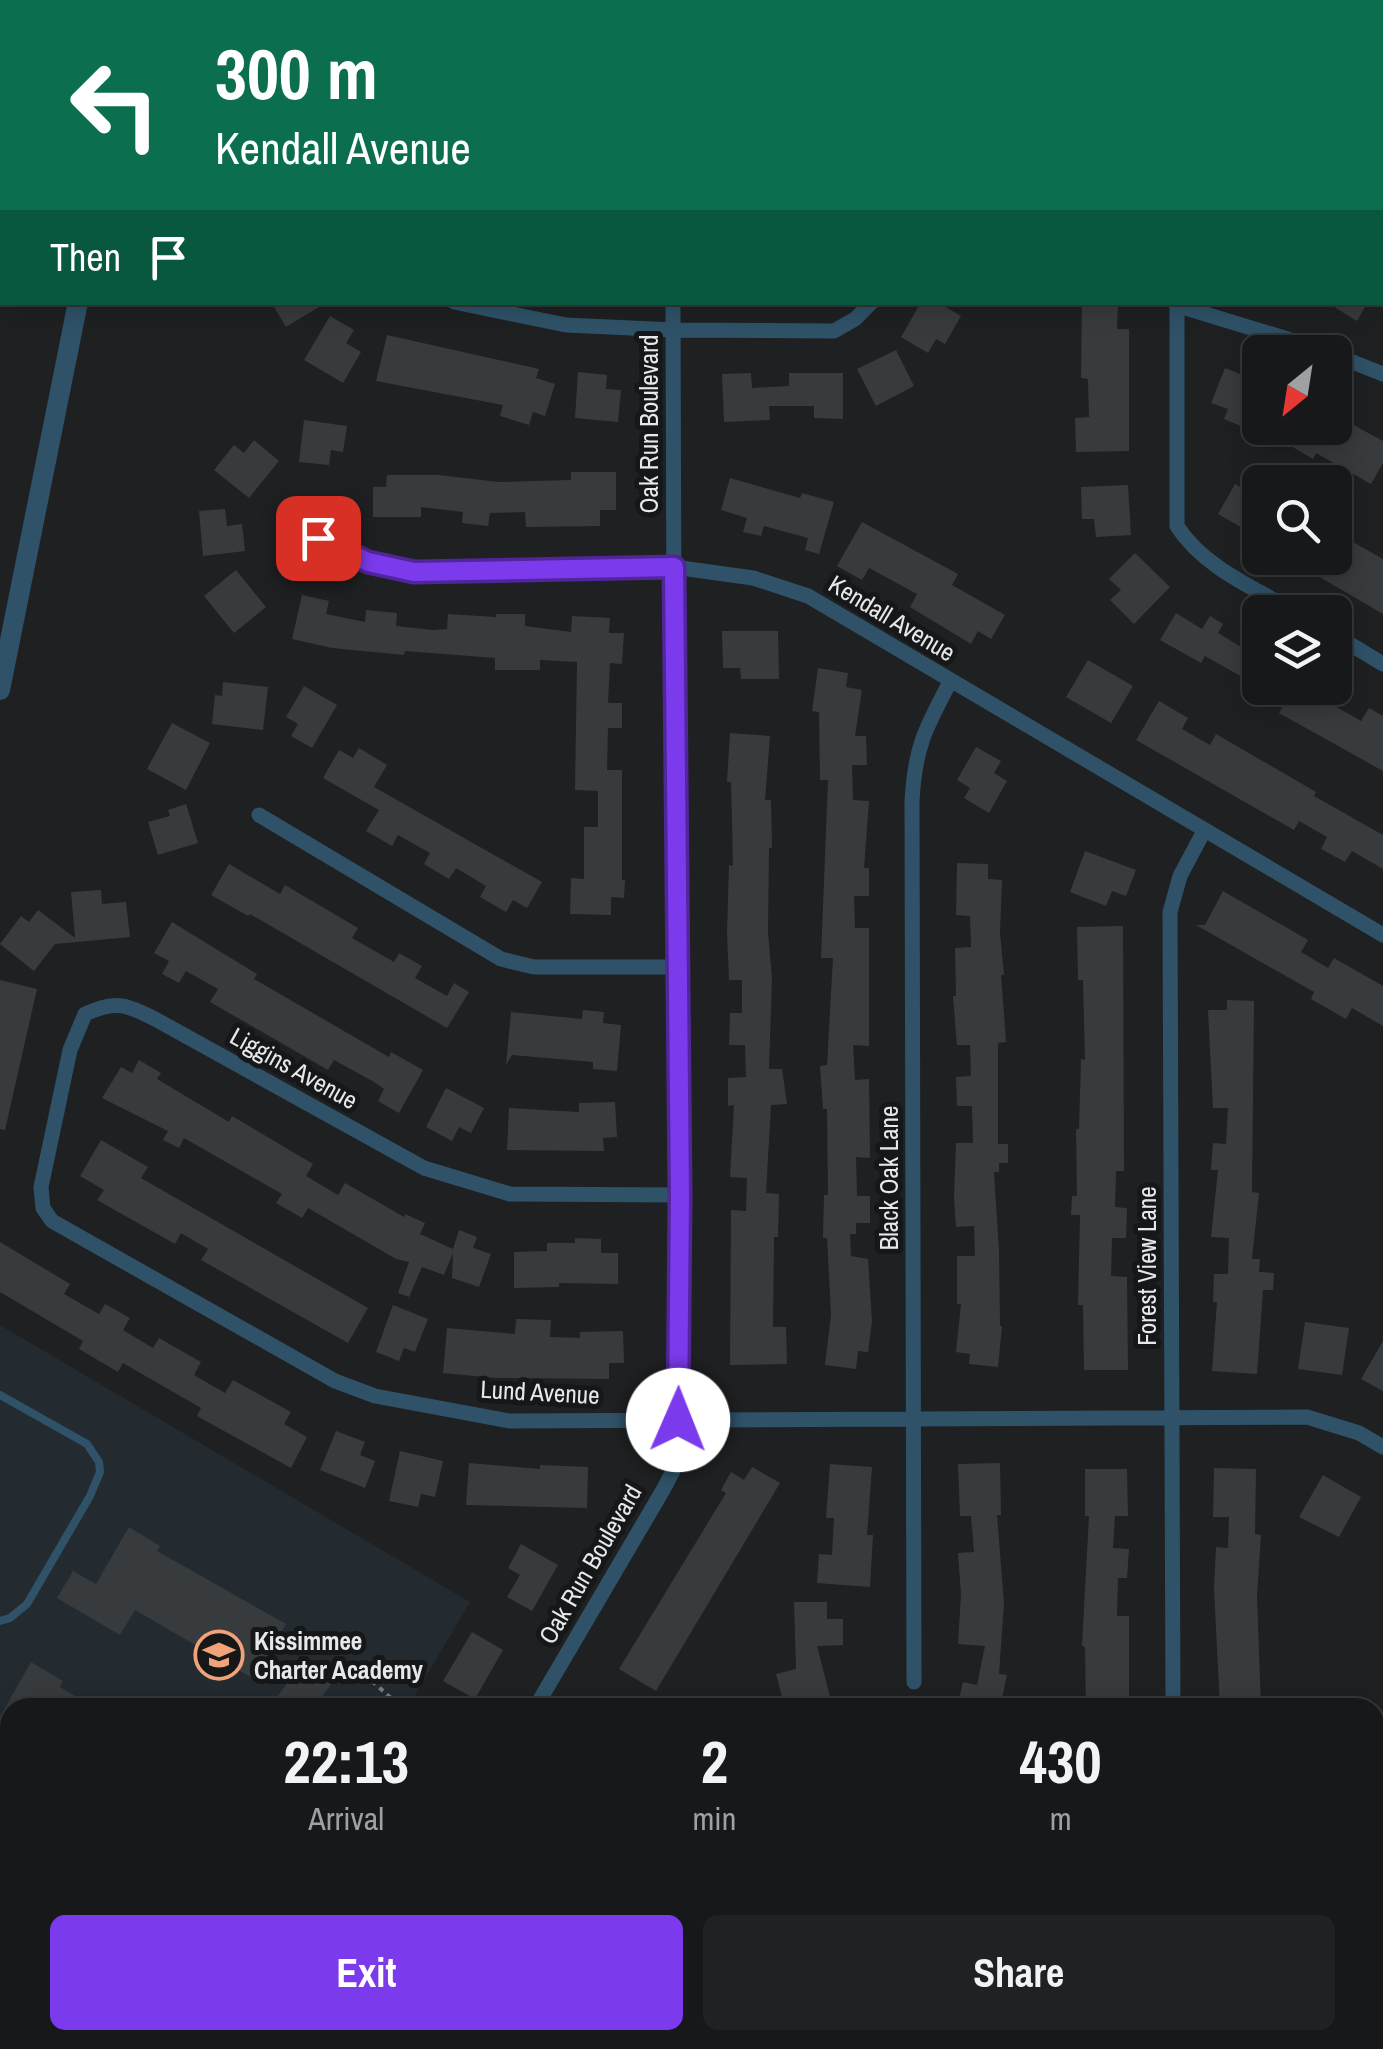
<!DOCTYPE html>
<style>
:root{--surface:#16181a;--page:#1f2123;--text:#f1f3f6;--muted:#9ea0a2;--line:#353739;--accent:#7c3aed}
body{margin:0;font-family:"Archivo Narrow",sans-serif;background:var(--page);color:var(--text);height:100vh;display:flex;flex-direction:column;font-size:38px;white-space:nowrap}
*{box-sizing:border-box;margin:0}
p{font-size:32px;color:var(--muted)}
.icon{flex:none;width:55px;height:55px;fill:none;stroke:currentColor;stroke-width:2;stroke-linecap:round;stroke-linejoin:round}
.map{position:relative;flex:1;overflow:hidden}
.side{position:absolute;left:0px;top:1698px;width:1385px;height:352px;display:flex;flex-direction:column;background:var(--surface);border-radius:30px 30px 0 0;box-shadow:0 5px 25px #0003,0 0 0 2px var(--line)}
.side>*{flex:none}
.banner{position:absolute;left:0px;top:0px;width:1385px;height:305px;box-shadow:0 5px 25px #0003,0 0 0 2px var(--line);background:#0b6e4f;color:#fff;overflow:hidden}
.needle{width:65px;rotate:210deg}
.buttons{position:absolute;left:1242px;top:335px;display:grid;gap:20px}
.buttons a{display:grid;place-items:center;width:110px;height:110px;border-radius:15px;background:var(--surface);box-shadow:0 5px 25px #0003,0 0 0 2px var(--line);font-size:50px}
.pin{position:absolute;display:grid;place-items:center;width:85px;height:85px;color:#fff;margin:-42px;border-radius:20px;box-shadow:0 5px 15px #0006}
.me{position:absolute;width:110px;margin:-55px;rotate:1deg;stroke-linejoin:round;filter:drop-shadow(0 0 8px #0008)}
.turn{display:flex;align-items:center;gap:35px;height:210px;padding:0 50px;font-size:45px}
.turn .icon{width:130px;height:130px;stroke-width:2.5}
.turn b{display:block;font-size:70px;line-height:85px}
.then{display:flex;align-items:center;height:95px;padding:0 50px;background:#0003;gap:20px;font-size:38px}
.eta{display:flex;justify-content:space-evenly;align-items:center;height:170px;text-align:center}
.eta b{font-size:60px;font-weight:800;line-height:70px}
.cta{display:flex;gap:20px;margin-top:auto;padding:20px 50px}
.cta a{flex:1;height:115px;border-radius:15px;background:var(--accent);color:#fff;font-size:40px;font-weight:800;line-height:115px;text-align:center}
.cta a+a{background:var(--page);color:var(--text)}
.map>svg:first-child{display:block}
.built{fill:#232b30}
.building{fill:#383b3d}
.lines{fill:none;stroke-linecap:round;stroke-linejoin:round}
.path{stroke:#7a7c7e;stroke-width:4;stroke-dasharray:5 5;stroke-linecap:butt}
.service{stroke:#2f5268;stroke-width:8}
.minor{stroke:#2f5268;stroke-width:15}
.tertiary{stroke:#2f5268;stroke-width:20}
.route-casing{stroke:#51269a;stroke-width:25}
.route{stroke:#7c3aed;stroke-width:18}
.labels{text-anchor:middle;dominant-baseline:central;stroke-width:10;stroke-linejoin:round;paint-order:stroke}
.street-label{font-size:25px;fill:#e6e8e9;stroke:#151719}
.poi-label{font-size:25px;font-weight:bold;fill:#e6e8e9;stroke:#151719;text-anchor:start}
</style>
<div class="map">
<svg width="1383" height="2049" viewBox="0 0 1383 2049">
<rect width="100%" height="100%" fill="#1e2022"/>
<path class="built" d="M0,1325L470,1602L408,1707L10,1708V2040H215L210,2049H0Z"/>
<path class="building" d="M271,302H327L286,327Z
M921,302H937L961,316L945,344L936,339L928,353L901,337Z
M1082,302H1118L1117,329H1129V451L1076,452L1075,418L1089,417L1088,379L1081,378Z
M1326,302H1368L1357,321Z
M330,316L354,330L346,343L361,352L343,383L304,360Z
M387,335L539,369L536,378L555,384L545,416L533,412L529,425L500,416L503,405L376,381Z
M896,350L914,386L876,406L857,369Z
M1225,368L1260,382V418L1255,432L1224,419L1228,409L1211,403Z
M578,372L607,375L606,389L621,390L618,422L575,418Z
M751,373L752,388L789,386V373H843V419L814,418V406H769L770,420L724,422L722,374Z
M1335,415L1383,441V463L1371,484L1316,453L1313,459L1284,442L1292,428H1335Z
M304,420L347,426L343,452L331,450L329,465L299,462Z
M254,440L279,461L249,498L214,470L234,445L244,453Z
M571,472H616V510H600V526L526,527L525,512L490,513L488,526L462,523L463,512L421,507V517H373V487H386L387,475H439L498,482L571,480Z
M730,478L800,498L802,493L834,502L819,554L805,550L808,538L764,526L761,536L743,532L747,518L721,510Z
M1235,484L1260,498V538L1218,514Z
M1128,485L1131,535L1096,537L1094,519H1082L1081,487Z
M225,509L227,526L242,524L245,551L203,556L199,511Z
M862,522L958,574L952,585L1005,615L991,639L978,631L971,644L910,607L917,594L869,568L862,580L837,566Z
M1351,541L1383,559V614L1287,558H1342Z
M1135,553L1170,587L1134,624L1110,600L1121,590L1109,579Z
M236,570L266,607L234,633L204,596Z
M302,595L329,601L326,614L365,622L366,610L397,613L396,626L433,630L447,629L448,614L496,617V614H525V626L571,632L572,616L610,618L609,633H624L622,664L610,663L608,703H622V728H608L607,770H622V880H625L624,898L611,897V915L570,914L571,878L584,879V827H598V791L575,790L577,662L540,660V670H495V658L405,651L404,655L332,648L292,639Z
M1176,613L1202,629L1210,616L1223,624L1218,633L1243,648L1248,638L1260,645V687L1205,656L1201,663L1160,640Z
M722,631H778L779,679H741L740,668H723Z
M1088,660L1133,686L1111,723L1066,697Z
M818,668L848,673L846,687L862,690L855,736H866L867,765H852L853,800L869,801L864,868H869V896H854L855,928H869V1046L853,1045L855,1080L869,1079L870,1158L856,1157L857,1196H870V1223H856V1234H850L851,1256L868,1259L872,1321L868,1352L858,1351L856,1369L825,1365L831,1315L827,1238H823L824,1195H828L827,1109H823L820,1066L827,1065L833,958H821L828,780H820L819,712L812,711Z
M223,682L268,687L263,730L212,724L215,695L222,696Z
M304,686L337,705L312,748L291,736L298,724L286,717Z
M1265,688H1331L1324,700L1361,721L1369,708L1383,716V771L1279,713L1287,700Z
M1159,701L1188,718L1182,729L1210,745L1216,734L1316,792L1314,796L1383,835V869L1352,851L1345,862L1321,849L1327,837L1299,821L1294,830L1136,740Z
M172,723L210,743L186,790L147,769Z
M730,733L770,736L765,800H771L772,848H769L768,932L772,979L769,1069H782L787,1104L771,1105L766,1193L779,1194L778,1237H774L773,1327H786L787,1364L730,1365L731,1210L746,1211L747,1178L730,1177L734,1105L728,1106V1078L746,1077L745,1045H729L730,1013H742V980H729L727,933L729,865L733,866L731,782H727Z
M976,747L1001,761L994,773L1007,781L989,813L964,798L970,788L957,780Z
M359,748L387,765L374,787L542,882L527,908L513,900L506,912L480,897L486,886L456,868L449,879L424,864L430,853L398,835L392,846L366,831L379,810L323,778L339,750L353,758Z
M186,804L198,843L158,855L148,822L170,816L168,810Z
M1085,851L1136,870L1126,896L1112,891L1106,906L1070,892Z
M957,863L988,864V879L1002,880L1000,933L1004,975H1001L1006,1042L998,1043V1144H1008V1163H999V1172H994L999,1251L1000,1326H1002L998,1367L969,1364L970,1354L956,1352L961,1304H957V1256H975L974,1226L956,1227L954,1197L956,1143H973L972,1106H957L956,1077L971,1076L970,1045H957L953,996H956L955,948L971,947L970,916L956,915Z
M229,864L280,894L285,885L358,928L352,938L394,962L399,953L422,966L415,978L447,996L454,983L469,992L447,1028L250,914L248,916L211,895Z
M101,890L102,904L126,902L130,937L55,944L34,971L0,944L21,916L29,922L38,910L75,938L71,892Z
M1223,891L1308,940L1301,952L1328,968L1334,958L1383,986V1026L1352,1008L1346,1019L1311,999L1314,992L1196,925H1205Z
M172,922L257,974L254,979L389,1057L391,1052L423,1070L399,1113L378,1101L384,1089L374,1082L334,1060L328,1070L210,1002L218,989L186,971L179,983L162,974L169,961L154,953Z
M1123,926L1124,1171H1116L1115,1207L1127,1208L1126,1238H1112L1111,1276L1127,1277L1128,1370H1084L1083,1305H1078L1080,1215H1071L1072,1196H1077L1076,1129H1079L1081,1059L1085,1060L1083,980H1078L1077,927Z
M0,980L37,989L5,1130L0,1129Z
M1227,1000L1254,1001L1252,1192L1259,1193L1252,1259H1260L1259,1272L1274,1273L1273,1290H1263L1257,1374L1212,1371L1217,1302H1213L1214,1274H1228L1229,1238L1211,1237L1218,1170H1211L1213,1143L1226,1144L1228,1108H1213L1208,1010H1227Z
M583,1010L604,1012L603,1023L621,1025L617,1071L593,1069V1062L512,1055L506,1065L511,1012L582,1019Z
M139,1060L161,1073L157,1079L229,1122L232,1116L313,1164L306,1176L338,1195L345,1183L404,1217L405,1214L425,1223L420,1234L453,1249L459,1230L477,1237L473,1248L491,1254L479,1287L452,1278L453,1253L444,1275L422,1267L409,1297L398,1293L409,1262L396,1259L308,1208L302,1218L276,1203L282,1194L184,1138L179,1148L163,1140L168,1131L102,1098L121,1067L132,1073Z
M446,1088L484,1108L471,1133L459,1127L452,1141L426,1127Z
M615,1102L617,1137L603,1138L604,1151L507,1150L509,1108L579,1112V1103Z
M101,1140L148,1167L141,1178L368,1308L348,1343L201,1260L208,1249L181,1233L175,1244L97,1200L104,1190L80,1176Z
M575,1238L601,1239V1253H618V1284L559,1283V1287L514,1288V1252L547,1251V1243H575Z
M0,1242L70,1284L64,1294L99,1314L105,1304L130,1318L123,1330L153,1348L159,1338L201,1362L194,1375L225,1393L233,1380L291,1412L284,1424L307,1437L291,1468L197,1416L201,1408L123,1363L118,1372L79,1349L83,1341L0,1292Z
M393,1305L428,1319L415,1352L404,1348L399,1361L376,1352Z
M516,1319L551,1320L550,1337L580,1338V1332L623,1331L624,1363H609V1379L496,1378L443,1373L447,1328L515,1334Z
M1305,1322L1349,1328L1342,1375L1298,1369Z
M1383,1341V1391L1361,1379Z
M336,1431L365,1442L360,1455L375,1461L365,1488L320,1470Z
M400,1451L443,1461L435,1497L421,1494L418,1507L389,1501Z
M469,1463L540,1469V1465L588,1467L587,1508L466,1505Z
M1000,1463L1001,1515H997L1004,1603L999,1674L1007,1675L1000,1708H957L963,1682L977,1685L985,1646L958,1644L961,1594L958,1553L974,1552L971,1516H960L958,1464Z
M830,1464L872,1467L867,1535H873L870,1587L817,1583L819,1554L832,1555L834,1518H826Z
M752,1467L780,1483L656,1691L619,1669L726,1493L721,1490L731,1472L744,1480Z
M1214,1468L1256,1469L1255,1534L1261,1535L1257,1596L1261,1708H1220L1214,1589L1216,1547L1228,1548L1229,1517H1213Z
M1085,1469H1127L1128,1516H1115L1113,1548L1129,1549L1127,1578H1118L1117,1616H1129V1708H1086L1085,1647L1082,1646L1089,1516H1085Z
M1323,1475L1361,1497L1339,1537L1299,1517Z
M129,1527L160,1546L157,1551L286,1624L254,1679L135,1610L120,1635L57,1598L73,1571L96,1584Z
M521,1544L558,1565L532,1611L507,1597L520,1575L508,1568Z
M794,1602H827V1619H843V1645L817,1646L833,1708H785L776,1674L796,1669Z
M472,1632L503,1650L475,1699L443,1681Z
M305,1659L334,1680L314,1708H269Z
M31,1662L63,1681L60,1687L95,1708H5Z"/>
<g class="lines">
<path class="path" d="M372,1681L402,1708"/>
<path class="service" d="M0,1395L87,1444L99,1462L100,1472L90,1496L27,1604L10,1618L0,1621"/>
<path class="minor" d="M1374,0L1377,2
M732,2L734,0
M454,302L566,325L674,330L834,331L855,319L872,302
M1177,302V526C1203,567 1254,588 1296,612
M1176,305L1330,352
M1335,355L1383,374
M318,538L368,562L414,572L674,567L753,578L808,596L1383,935
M1335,635L1383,664
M259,815L501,959L534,967H675
M679,1195L510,1194L424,1168L155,1019C124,1004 116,1000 85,1014L70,1050L41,1187L43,1208L52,1221L335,1381L375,1396L509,1421L1307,1417L1359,1433L1383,1447
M914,1682L912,801C915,747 925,729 950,682
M535,1708L663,1490L673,1471L676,1454L679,1195L675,967L673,302
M1173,1708L1170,912L1180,876L1204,831
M1375,1876L1383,1862
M1375,1983L1383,1987
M966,2040L982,2049
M403,2049V2040
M664,2049L667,2040
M1273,2049L1278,2040"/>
<path class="tertiary" d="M806,0L810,2
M137,2L138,0
M1382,195H1383
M0,690L78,302"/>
</g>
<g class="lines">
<g class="route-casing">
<path id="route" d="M318,538L368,562L414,572L674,567L680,1196L678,1420"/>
</g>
<use href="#route" class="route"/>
</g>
<defs>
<g id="school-ring" transform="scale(2.5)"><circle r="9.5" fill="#151719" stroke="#f0a279" stroke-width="1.5"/><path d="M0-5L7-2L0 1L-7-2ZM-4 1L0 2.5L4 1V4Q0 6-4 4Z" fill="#f0a279"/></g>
</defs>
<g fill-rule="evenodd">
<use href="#school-ring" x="219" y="1655"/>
</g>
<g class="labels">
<g class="street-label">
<text transform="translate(649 424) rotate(-90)">Oak Run Boulevard</text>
<text transform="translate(892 618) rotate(31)">Kendall Avenue</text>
<text transform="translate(294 1068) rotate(29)">Liggins Avenue</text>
<text transform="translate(889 1178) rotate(-90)">Black Oak Lane</text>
<text transform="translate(1147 1266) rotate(-90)">Forest View Lane</text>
<text transform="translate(540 1392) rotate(3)">Lund Avenue</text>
<text transform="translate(590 1564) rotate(-60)">Oak Run Boulevard</text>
</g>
<g class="poi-label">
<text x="254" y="1641">Kissimmee<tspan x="254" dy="29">Charter Academy</tspan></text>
</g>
</g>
</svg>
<div class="buttons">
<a><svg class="needle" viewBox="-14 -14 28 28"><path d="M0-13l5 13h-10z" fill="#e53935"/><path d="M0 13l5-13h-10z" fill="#9ea0a2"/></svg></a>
<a><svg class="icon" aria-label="search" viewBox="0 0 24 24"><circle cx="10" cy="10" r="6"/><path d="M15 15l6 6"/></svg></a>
<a><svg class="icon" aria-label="layers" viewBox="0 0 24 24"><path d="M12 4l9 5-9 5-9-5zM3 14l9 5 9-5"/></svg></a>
</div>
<div class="pin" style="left:318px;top:538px;background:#d93025"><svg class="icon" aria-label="arrive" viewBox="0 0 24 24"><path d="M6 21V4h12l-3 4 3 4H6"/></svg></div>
<svg class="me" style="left:678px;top:1420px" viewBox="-20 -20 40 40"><circle r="19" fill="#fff"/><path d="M0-13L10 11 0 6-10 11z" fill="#7c3aed"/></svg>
<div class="banner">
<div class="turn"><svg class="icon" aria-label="left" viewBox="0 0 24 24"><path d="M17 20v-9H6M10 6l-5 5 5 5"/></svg><div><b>300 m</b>Kendall Avenue</div></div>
<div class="then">Then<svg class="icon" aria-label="arrive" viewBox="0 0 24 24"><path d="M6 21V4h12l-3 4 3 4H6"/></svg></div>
</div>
<section class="side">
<div class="eta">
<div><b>22:13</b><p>Arrival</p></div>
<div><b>2</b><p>min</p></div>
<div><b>430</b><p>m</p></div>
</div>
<div class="cta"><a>Exit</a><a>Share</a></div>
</section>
</div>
